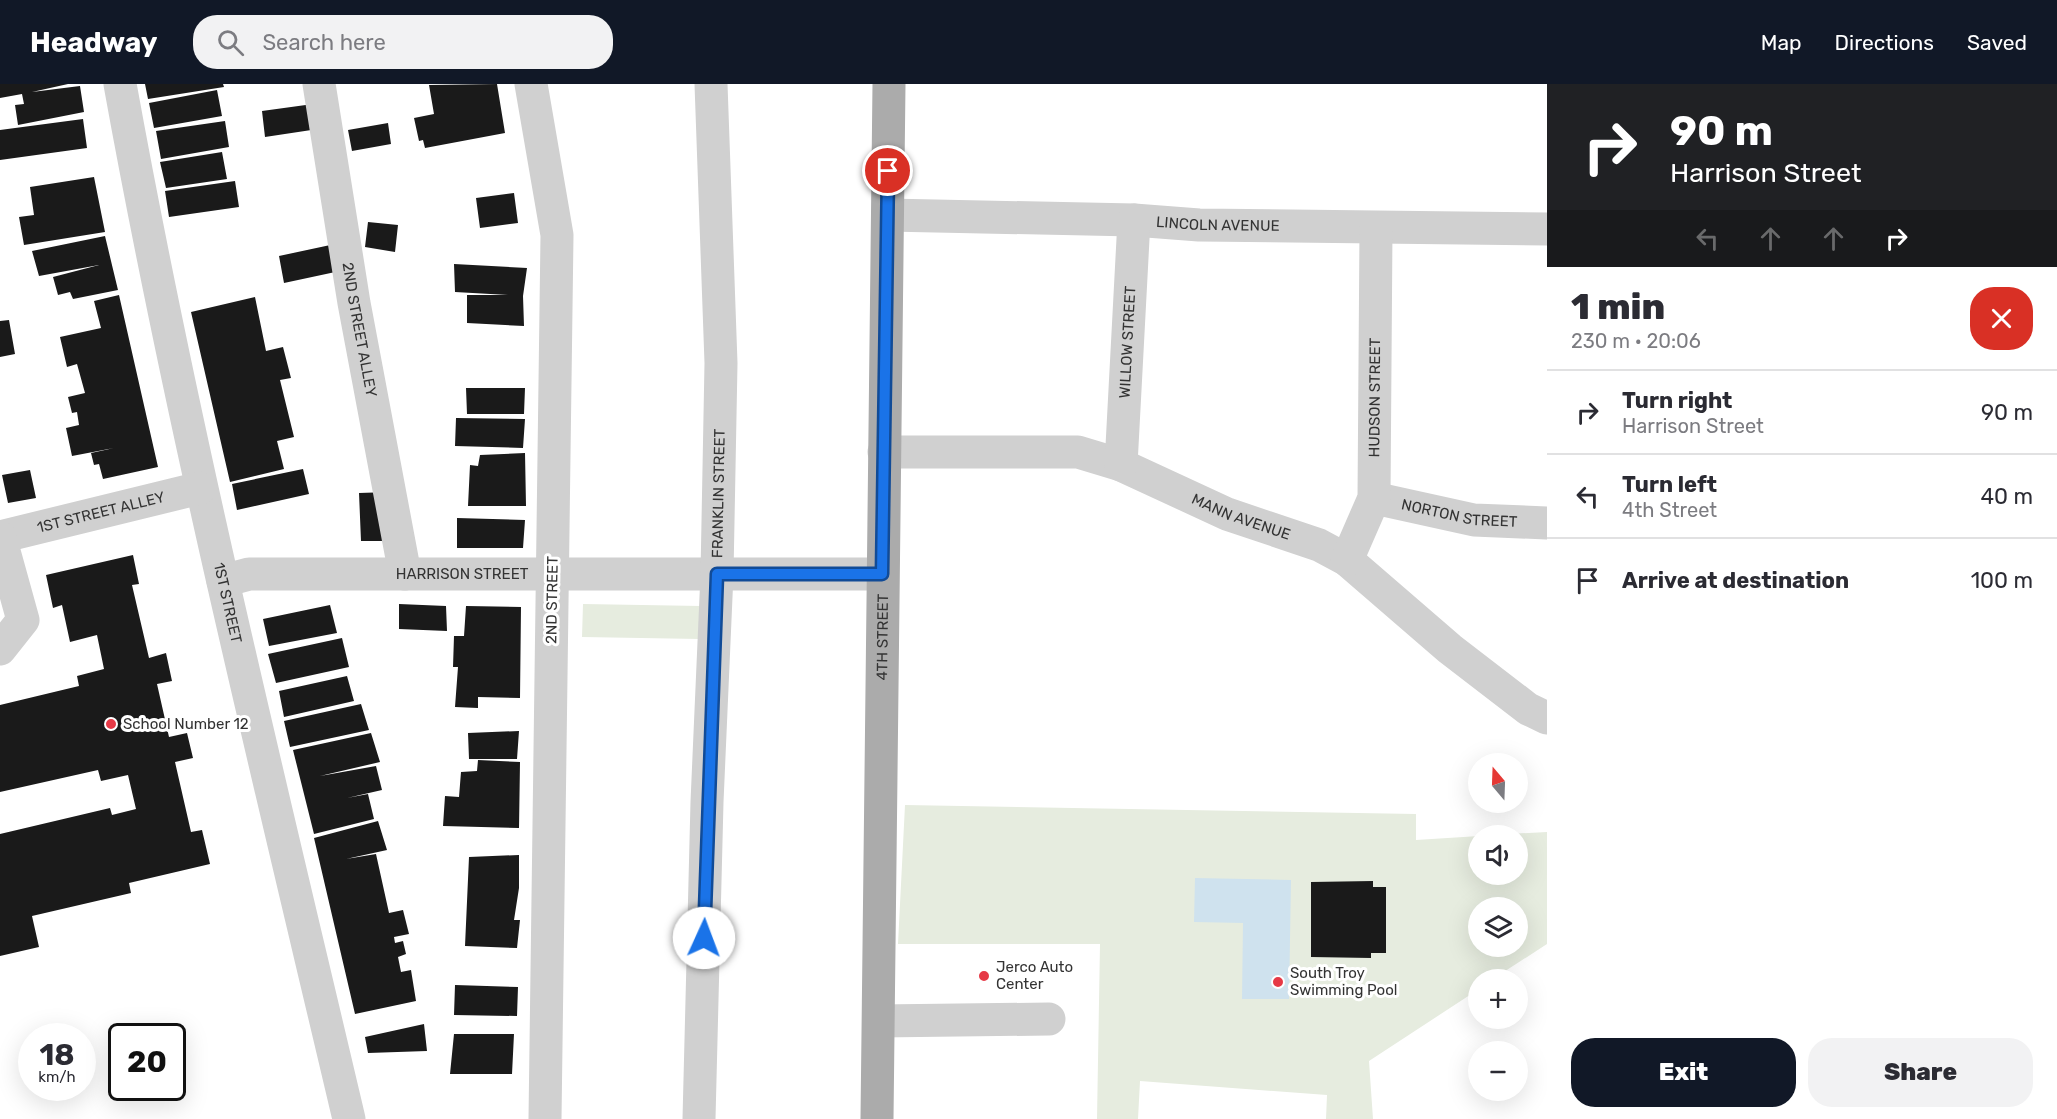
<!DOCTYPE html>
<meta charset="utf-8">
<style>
:root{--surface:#fff;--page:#f2f2f3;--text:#2b2b33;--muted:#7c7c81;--line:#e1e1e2;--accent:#111827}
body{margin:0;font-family:Rubik,sans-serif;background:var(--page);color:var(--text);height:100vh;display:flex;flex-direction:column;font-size:22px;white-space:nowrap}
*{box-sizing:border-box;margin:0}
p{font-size:20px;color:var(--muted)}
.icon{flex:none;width:33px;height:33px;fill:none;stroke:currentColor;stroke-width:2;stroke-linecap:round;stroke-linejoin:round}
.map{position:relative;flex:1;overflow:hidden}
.details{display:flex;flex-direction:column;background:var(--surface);width:510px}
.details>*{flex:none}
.guide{background:#202124;color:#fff;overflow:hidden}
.needle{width:39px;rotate:341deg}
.fabs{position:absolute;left:1468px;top:669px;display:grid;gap:12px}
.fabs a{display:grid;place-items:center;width:60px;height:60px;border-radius:50%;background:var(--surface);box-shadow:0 6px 24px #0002;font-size:30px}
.speed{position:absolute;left:18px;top:939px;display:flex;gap:12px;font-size:30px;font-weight:700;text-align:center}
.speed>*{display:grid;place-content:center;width:78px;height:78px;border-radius:50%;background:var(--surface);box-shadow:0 6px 24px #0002;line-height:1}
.speed small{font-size:15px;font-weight:400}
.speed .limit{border:3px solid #111;border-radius:9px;background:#fff;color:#111}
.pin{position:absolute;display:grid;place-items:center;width:51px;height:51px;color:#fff;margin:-26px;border:3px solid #fff;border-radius:50%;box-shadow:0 2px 6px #0007}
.me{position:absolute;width:66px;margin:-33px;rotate:2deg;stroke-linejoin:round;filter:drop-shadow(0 0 4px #0008)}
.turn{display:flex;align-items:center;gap:21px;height:126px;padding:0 24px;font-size:27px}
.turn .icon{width:78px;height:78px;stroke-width:2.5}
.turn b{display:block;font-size:42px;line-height:51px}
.lanes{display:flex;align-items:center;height:57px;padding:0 24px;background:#0003;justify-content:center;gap:30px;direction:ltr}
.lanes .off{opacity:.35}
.round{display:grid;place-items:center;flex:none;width:63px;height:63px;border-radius:24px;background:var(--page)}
.overview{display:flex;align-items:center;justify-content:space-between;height:102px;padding:0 24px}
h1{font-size:36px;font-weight:800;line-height:45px}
.cta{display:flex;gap:12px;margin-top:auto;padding:12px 24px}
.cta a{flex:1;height:69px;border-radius:24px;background:var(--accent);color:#fff;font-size:24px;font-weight:800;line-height:69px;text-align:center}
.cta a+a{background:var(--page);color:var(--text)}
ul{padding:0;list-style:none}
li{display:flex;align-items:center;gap:18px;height:84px;padding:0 24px;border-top:2px solid var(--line)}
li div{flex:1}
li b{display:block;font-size:22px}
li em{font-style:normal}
header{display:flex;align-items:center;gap:36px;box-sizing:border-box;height:84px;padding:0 30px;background:var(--accent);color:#fff}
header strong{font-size:28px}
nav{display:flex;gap:33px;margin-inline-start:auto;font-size:21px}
.search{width:420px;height:54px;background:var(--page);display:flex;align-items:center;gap:15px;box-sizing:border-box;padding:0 21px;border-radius:24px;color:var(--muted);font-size:22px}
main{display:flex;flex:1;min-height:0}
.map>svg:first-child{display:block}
.green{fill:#e6ecdf;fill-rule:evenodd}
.water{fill:#cfe2ee}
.building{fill:#1a1a1a}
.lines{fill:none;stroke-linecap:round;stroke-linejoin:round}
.minor{stroke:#d0d0d0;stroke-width:33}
.major{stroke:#ababab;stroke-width:33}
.route-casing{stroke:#114b97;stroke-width:15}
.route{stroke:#1a73e8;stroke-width:10}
.poi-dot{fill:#e63946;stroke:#fff;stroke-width:2}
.labels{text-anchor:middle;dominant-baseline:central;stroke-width:6;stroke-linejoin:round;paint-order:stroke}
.street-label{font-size:15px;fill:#333;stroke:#fff}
.poi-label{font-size:15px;fill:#333;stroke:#fff;text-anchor:start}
</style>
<header>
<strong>Headway</strong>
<div class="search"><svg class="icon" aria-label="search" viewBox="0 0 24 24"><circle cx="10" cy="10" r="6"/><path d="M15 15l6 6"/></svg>Search here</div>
<nav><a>Map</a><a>Directions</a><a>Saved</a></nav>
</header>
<main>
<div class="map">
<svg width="1547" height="1035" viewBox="0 0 1547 1035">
<rect width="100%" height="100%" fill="#fff"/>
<path class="green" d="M583,520L701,522L700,555L582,553Z
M905,721L1416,730V756L1479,752V790H1518V752L1490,751L1547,748V860L1493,895L1479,896V905L1369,977L1373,1035H1326L1327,1011L1140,997L1138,1035H1097L1100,860H898ZM1479,824H1518V862H1479Z"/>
<path class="water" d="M1195,794L1291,796L1289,915H1242L1243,839L1194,838Z"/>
<path class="building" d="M0,0H68L32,8L80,2L84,28L18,41L15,21L24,20L22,10L0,14Z
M145,0H223L224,3L148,15Z
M497,0L505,49L425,64L423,56L419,57L414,34L434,30L429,1Z
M217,6L222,32L154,44L149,19Z
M313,20L318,45L265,53L262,27Z
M83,35L87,64L0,76V46Z
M225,37L229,63L161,75L156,47Z
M388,39L391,60L352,67L348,46Z
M222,68L227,95L166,104L160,78Z
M94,93L105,148L24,161L19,133L34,131L30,103Z
M235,97L239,123L169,133L165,107Z
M514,109L518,139L480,144L476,114Z
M368,138L398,141L395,168L365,163Z
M105,152L118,206L73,215L70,208L58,211L53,193L99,181L39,192L32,167Z
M335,160L340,187L284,199L279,172Z
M454,180L527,184L523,212L524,242L467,239V211H508L455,208Z
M119,211L158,383L103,395L99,380L94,381L91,369L114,364L72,372L66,344L79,341L77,328L72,329L68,313L85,309L77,280L67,283L60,253L101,244L94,217Z
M255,213L266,267L283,263L291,294L280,296L294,353L277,357L284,385L230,398L191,228Z
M9,236L15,270L0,273V237Z
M466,304H525L524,330H467Z
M456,334L525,335L523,364L455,362Z
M525,369L526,422H468L470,381L478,382L480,371Z
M303,385L309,410L237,426L232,400Z
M30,386L36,414L8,419L2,391Z
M389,408L392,457H361L359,409Z
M457,434L525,436L523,464H457Z
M133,471L139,500L132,501L149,574L166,569L172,597L157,600L169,653L187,649L193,674L175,678L191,748L202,746L210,780L129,799L131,809L32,832L39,863L0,872V750L110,724L112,731L136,725L128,691L101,697L98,686L0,708V621L79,602L77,592L104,585L97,551L70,558L62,521L53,524L46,491Z
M399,520L446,522L447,547L399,545Z
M330,521L337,549L269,562L263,535Z
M466,522L521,523L520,614L478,613V624L455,623L458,583H453L454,552H464Z
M342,554L349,583L276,599L268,570Z
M347,592L354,617L284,633L279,607Z
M361,620L369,646L290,663L284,637Z
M519,647L517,675H469L468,649Z
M371,649L380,678L320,692L376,682L382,706L347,714L368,710L374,735L314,750L293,666Z
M478,676L520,678L519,744L443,742L445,712L459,713L461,688L477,687Z
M378,737L387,766L346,775L376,770L389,829L403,826L409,850L394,853L395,859L403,857L406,870L398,873L401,888L411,886L416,917L355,930L314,754Z
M519,771V804L514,836H520L517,864L465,862L469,773Z
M1373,797V803H1386V869H1371V874L1311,873V798Z
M455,901L518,903L517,932L454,931Z
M424,940L427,967L368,969L365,953Z
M454,950H514L512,990H450Z"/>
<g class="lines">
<g class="minor">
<path id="s1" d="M120,0C183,348 268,691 349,1035"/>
<path id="s2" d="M319,0L354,219L405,490"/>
<path d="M531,0L557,151L545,1035"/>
<path id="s3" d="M888,131L1134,136L1199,141L1547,145"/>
<path id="s4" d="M884,368H1078L1121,381L1227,430L1319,461L1347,476L1450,565L1528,625L1547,634"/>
<path id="s5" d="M1121,381L1134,136"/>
<path id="s6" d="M1374,414L1474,436L1547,439"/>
<path id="s7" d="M0,453L200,404"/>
<path d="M0,453L23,536L0,565"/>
<path id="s8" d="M1347,476L1374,414L1376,145"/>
<path id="s9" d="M223,497L249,490H882"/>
<path d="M879,937L1049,935"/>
<path id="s10" d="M699,1035L707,718L717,490L721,279L711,0"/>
</g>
<path class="major" id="s11" d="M877,1035L889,0"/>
</g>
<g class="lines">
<g class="route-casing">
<path id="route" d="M704,854L717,490H882L888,87"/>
</g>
<use href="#route" class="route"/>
</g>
<g class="poi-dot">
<circle cx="111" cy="640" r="6"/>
<circle cx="984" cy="892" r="6"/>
<circle cx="1278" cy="898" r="6"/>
</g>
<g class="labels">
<g class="street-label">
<text stroke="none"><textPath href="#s3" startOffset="330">LINCOLN AVENUE</textPath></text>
<text stroke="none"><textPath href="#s2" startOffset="249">2ND STREET ALLEY</textPath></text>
<text stroke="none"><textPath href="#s5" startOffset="123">WILLOW STREET</textPath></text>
<text stroke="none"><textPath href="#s8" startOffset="168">HUDSON STREET</textPath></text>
<text stroke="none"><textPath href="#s10" startOffset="626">FRANKLIN STREET</textPath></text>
<text stroke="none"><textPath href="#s7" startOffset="104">1ST STREET ALLEY</textPath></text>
<text stroke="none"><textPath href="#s6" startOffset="87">NORTON STREET</textPath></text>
<text stroke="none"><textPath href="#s4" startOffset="370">MANN AVENUE</textPath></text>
<text stroke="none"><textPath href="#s9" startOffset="240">HARRISON STREET</textPath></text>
<text transform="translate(552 516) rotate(-89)">2ND STREET</text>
<text stroke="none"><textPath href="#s1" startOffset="530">1ST STREET</textPath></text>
<text stroke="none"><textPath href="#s11" startOffset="482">4TH STREET</textPath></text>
</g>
<g class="poi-label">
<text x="123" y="640">School Number 12</text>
<text x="996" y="883">Jerco Auto<tspan x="996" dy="17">Center</tspan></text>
<text x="1290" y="889">South Troy<tspan x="1290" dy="17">Swimming Pool</tspan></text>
</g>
</g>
</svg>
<div class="fabs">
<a><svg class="needle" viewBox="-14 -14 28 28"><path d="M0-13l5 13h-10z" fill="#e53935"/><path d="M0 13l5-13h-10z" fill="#7c7c81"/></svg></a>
<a><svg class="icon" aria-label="sound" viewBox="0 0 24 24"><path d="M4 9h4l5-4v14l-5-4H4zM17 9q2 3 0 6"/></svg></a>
<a><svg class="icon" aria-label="layers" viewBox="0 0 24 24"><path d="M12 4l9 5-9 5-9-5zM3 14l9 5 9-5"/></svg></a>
<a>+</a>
<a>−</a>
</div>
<div class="speed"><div>18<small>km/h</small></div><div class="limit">20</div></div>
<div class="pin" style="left:888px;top:87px;background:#d93025"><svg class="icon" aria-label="arrive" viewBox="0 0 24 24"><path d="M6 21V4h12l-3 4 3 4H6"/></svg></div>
<svg class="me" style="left:704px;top:854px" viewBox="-20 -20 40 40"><circle r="19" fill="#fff"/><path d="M0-13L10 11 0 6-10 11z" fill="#1a73e8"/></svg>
</div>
<section class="details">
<div class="guide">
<div class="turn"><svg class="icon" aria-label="right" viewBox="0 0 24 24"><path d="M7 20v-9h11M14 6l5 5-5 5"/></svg><div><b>90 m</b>Harrison Street</div></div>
<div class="lanes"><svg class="icon off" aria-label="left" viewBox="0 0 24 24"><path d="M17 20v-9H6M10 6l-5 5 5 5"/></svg><svg class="icon off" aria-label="ahead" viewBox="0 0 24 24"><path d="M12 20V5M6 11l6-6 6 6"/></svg><svg class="icon off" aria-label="ahead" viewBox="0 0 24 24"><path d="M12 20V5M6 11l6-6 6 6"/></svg><svg class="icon" aria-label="right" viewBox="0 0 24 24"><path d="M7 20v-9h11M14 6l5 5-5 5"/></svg></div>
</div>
<div class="overview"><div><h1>1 min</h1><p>230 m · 20:06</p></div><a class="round" style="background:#d93025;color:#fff"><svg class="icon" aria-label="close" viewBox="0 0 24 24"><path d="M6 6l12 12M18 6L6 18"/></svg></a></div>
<ul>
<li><svg class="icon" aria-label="right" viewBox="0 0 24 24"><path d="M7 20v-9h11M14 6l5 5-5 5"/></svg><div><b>Turn right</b><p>Harrison Street</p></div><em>90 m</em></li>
<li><svg class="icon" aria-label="left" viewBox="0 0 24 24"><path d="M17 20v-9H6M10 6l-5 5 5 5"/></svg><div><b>Turn left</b><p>4th Street</p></div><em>40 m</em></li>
<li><svg class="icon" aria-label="arrive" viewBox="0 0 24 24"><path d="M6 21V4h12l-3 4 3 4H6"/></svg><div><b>Arrive at destination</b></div><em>100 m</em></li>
</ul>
<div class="cta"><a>Exit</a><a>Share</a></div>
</section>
</main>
